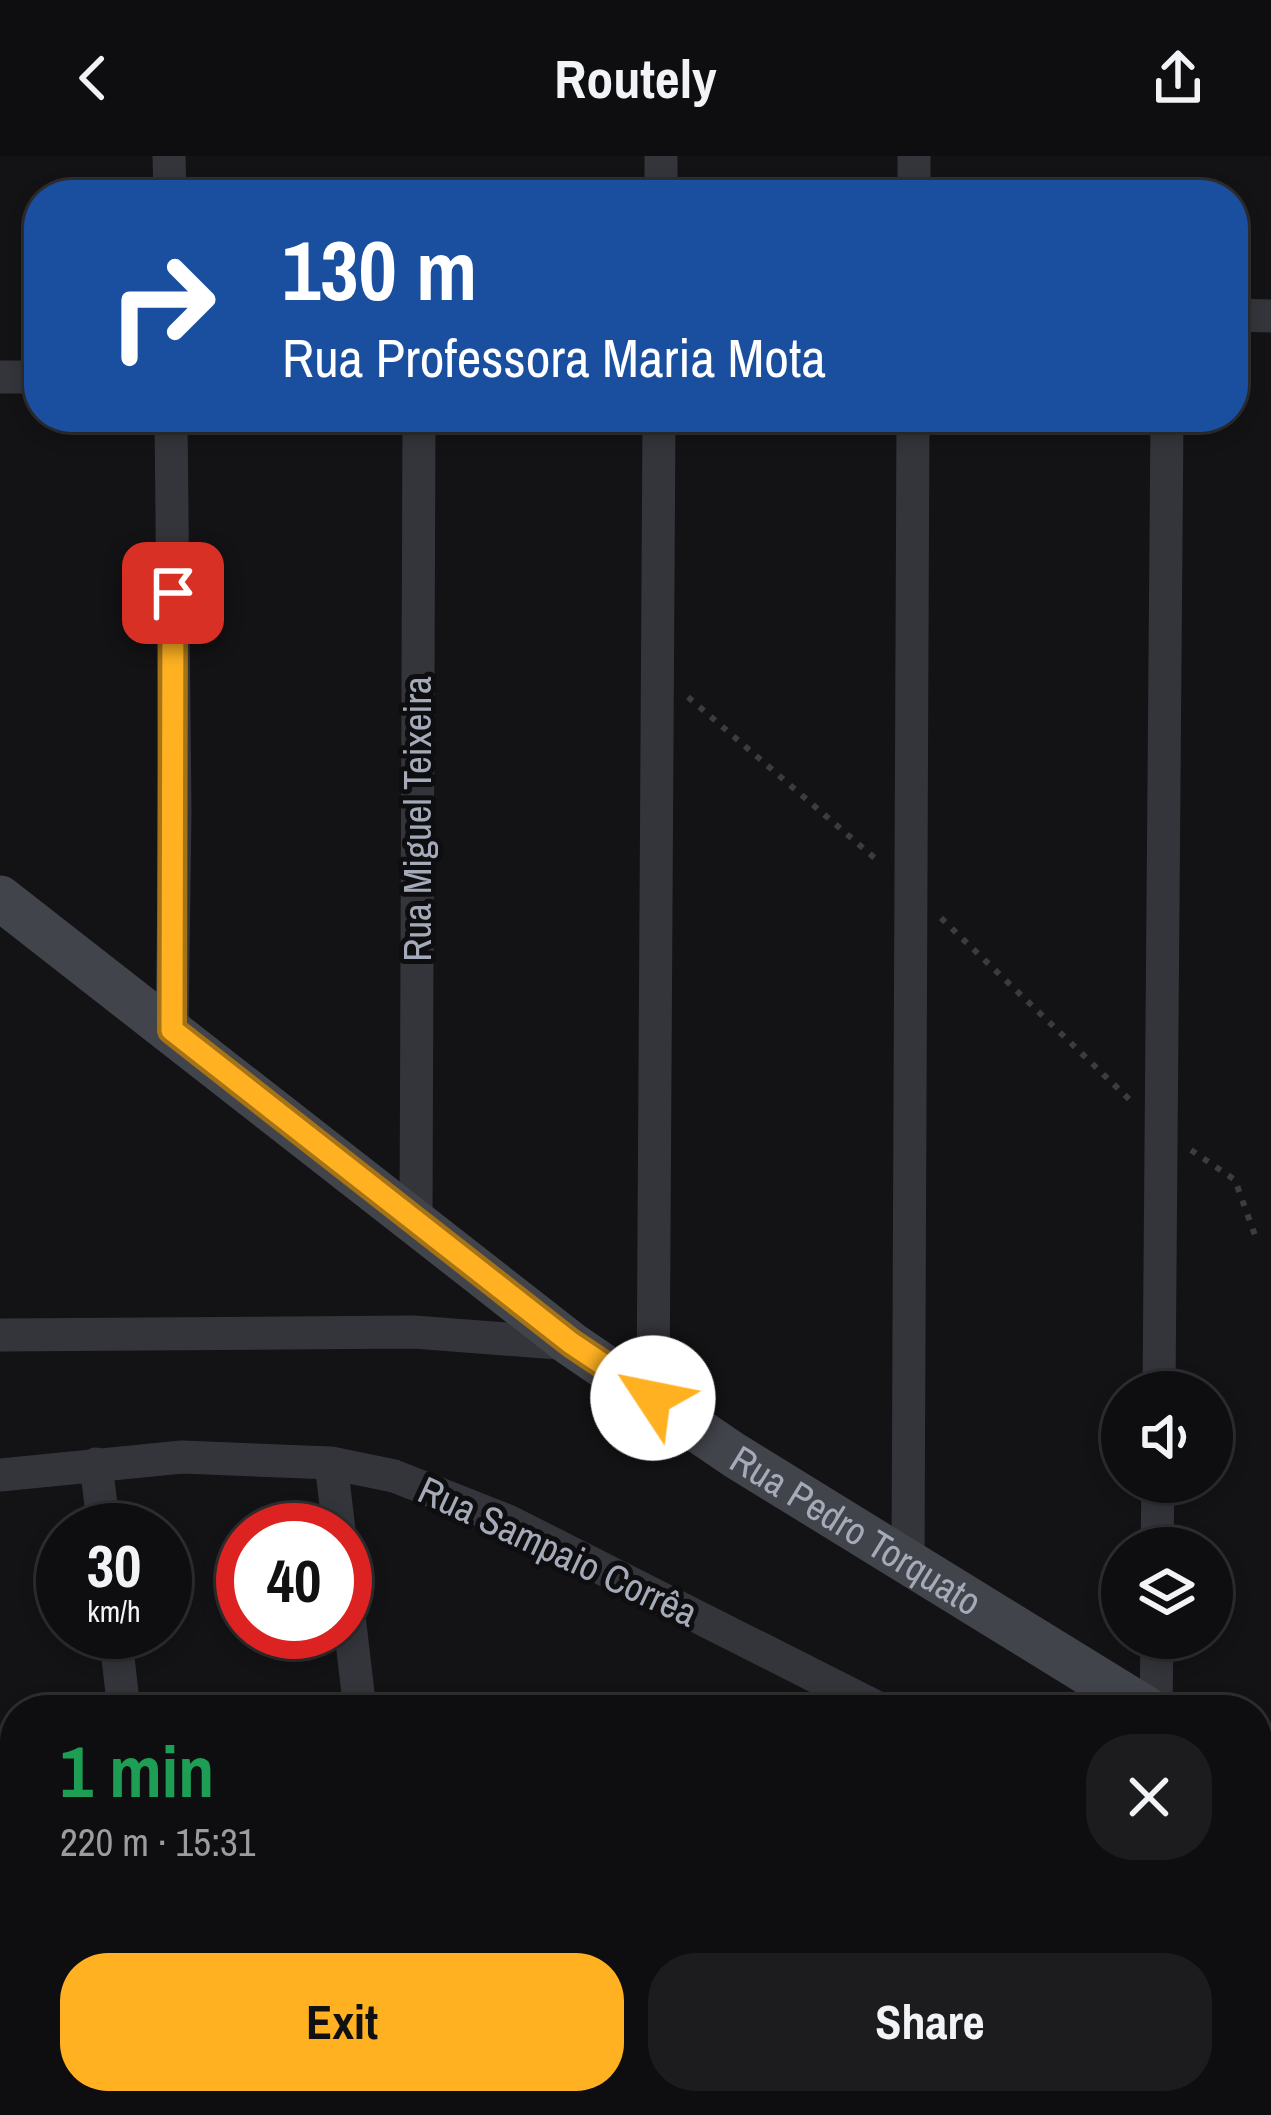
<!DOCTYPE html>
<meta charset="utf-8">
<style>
:root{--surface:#0e0e10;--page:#1c1c1e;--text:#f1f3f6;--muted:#9b9c9f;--line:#2e2e30;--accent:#ffb122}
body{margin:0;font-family:"Archivo Narrow",sans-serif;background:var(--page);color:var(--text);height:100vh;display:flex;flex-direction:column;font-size:45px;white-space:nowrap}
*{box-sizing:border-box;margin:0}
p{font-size:39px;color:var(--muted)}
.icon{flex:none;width:66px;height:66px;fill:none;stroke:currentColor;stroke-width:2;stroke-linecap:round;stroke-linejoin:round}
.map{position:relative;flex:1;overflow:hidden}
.panel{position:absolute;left:0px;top:1539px;width:1272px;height:420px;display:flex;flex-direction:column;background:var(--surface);border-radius:48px 48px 0 0;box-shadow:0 6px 18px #0003,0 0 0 3px var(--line)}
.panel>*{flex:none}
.guide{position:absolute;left:24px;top:24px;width:1224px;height:252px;border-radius:48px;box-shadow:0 6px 18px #0003,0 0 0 3px var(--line);background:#1a4fa0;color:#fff;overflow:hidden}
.controls{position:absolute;left:1101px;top:1215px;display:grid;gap:24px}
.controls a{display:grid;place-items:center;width:132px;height:132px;border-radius:50%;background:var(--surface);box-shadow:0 6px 18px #0003,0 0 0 3px var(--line);font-size:60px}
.speed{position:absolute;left:36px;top:1347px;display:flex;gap:24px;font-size:60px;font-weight:700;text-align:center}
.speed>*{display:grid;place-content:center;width:156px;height:156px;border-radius:50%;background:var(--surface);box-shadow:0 6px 18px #0003,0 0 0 3px var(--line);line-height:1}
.speed small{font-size:30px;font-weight:400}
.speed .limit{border:18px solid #d22;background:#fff;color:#111}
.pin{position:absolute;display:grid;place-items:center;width:102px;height:102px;color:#fff;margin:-51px;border-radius:24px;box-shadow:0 6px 18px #0006}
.me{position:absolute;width:132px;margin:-66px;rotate:304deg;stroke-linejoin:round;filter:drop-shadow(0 0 9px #0008)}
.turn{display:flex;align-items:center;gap:42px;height:252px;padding:0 60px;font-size:54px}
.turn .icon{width:156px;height:156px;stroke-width:2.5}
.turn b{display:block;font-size:84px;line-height:102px}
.round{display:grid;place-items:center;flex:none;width:126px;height:126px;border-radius:48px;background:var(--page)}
.summary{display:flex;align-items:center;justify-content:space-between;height:204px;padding:0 60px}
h1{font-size:72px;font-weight:800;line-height:90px;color:#1e9e55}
.action{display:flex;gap:24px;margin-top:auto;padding:24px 60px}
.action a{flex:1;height:138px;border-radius:48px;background:var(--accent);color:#111;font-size:48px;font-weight:800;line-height:138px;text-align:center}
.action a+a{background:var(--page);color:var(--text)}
header{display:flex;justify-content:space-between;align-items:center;height:156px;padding:0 60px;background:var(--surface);font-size:54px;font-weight:800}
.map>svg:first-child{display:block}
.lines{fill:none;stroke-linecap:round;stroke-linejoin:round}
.path{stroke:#3a3c42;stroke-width:6;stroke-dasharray:6 9;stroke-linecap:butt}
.street{stroke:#34353b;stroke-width:33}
.secondary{stroke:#42444b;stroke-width:45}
.route-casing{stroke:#a67316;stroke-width:30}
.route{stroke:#ffb122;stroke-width:21}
.labels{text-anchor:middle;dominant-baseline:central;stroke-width:10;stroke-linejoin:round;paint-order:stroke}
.street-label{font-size:39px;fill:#a4aab7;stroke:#0e0e10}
</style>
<header><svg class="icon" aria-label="back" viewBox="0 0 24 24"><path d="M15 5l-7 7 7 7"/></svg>Routely<svg class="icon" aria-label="share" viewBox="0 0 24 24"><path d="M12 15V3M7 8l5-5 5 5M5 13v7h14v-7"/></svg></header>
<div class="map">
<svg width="1271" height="1959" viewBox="0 0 1271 1959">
<rect width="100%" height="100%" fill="#131315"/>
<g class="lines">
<path class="path" d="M688,541L878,705
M941,762L1130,944
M1191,994L1235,1024L1256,1082"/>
<path class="street" d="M169,0L170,39
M661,39V0
M914,39V0
M1233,159L1271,160
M0,221H39
M171,261L175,656L172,874
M416,1066L419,261
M0,1179L414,1176L571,1188
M1159,1236L1167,261
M653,1242L659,261
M331,1307L339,1374
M96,1308L104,1374
M0,1319L182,1301L331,1307L394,1320L508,1365L882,1554
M1157,1392L1158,1326
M908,1405L913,261
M345,1426L360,1554
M115,1476L124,1554
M1156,1554L1157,1482
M1257,1775L1271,1783
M167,1944L168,1959
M408,1944L409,1959
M473,1959L610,1944"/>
<g class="secondary">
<path id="s1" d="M0,742L571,1188L734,1299L1148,1554"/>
<path d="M1257,1628L1271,1637"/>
</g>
</g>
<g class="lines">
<g class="route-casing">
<path id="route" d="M173,437L172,874L571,1187L653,1242"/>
</g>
<use href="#route" class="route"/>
</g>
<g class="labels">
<g class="street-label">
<text transform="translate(417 663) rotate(-90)">Rua Miguel Teixeira</text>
<text stroke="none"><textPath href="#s1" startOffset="1065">Rua Pedro Torquato</textPath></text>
<text transform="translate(558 1395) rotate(25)">Rua Sampaio Corrêa</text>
</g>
</g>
</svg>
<div class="controls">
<a><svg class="icon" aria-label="sound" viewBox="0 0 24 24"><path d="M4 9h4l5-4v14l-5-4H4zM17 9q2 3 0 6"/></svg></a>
<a><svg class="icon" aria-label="layers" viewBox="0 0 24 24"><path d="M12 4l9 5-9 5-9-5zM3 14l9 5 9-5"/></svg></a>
</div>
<div class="speed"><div>30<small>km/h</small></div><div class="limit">40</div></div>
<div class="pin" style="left:173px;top:437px;background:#d93025"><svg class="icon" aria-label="arrive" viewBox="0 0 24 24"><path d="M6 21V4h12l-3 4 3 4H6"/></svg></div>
<svg class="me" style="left:653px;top:1242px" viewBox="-20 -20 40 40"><circle r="19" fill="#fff"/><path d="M0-13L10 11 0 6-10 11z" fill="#ffb122"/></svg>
<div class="guide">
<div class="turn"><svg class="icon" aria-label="right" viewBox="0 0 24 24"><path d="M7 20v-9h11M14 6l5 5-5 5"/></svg><div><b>130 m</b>Rua Professora Maria Mota</div></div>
</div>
<section class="panel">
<div class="summary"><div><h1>1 min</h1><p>220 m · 15:31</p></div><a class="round"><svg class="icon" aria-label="close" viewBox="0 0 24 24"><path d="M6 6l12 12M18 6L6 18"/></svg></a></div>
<div class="action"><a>Exit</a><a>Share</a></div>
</section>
</div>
